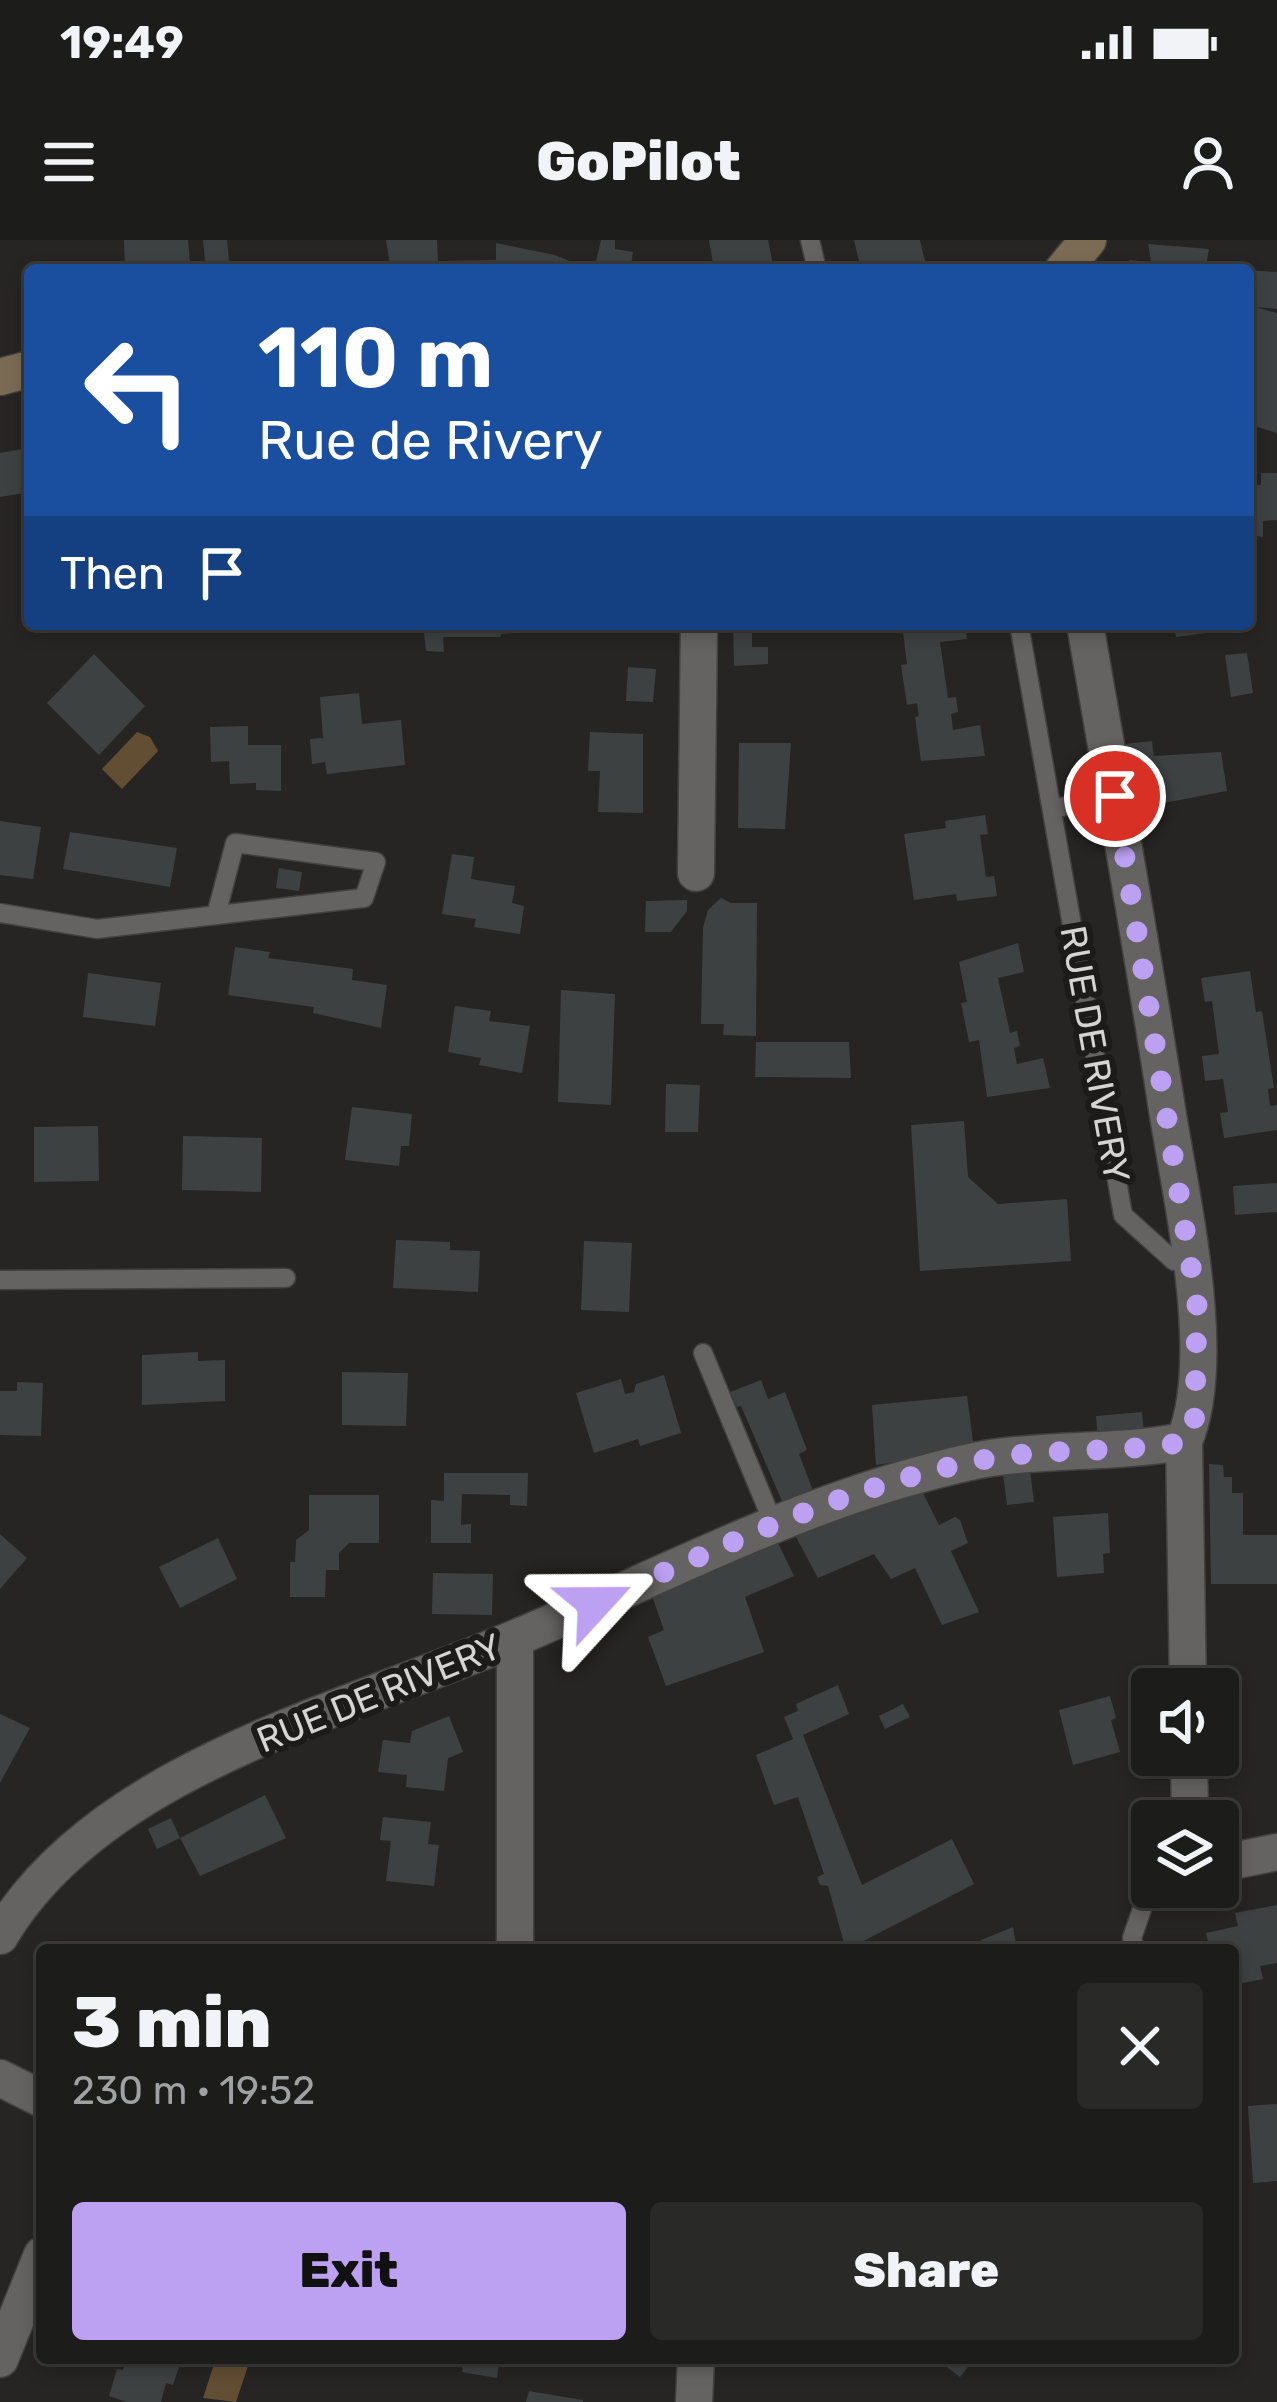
<!DOCTYPE html>
<meta charset="utf-8">
<style>
:root{--surface:#1c1c1a;--page:#292927;--text:#f1f3f6;--muted:#a0a1a2;--line:#3a3a39;--accent:#bca0f2}
body{margin:0;font-family:Rubik,sans-serif;background:var(--page);color:var(--text);height:100vh;display:flex;flex-direction:column;font-size:45px;white-space:nowrap}
*{box-sizing:border-box;margin:0}
p{font-size:39px;color:var(--muted)}
.icon{flex:none;width:66px;height:66px;fill:none;stroke:currentColor;stroke-width:2;stroke-linecap:round;stroke-linejoin:round}
.map{position:relative;flex:1;overflow:hidden}
.panel{position:absolute;left:36px;top:1704px;width:1203px;height:420px;display:flex;flex-direction:column;background:var(--surface);border-radius:12px;box-shadow:0 6px 18px #0003,0 0 0 3px var(--line)}
.panel>*{flex:none}
.hud{position:absolute;left:24px;top:24px;width:1230px;height:366px;border-radius:12px;box-shadow:0 6px 18px #0003,0 0 0 3px var(--line);background:#1a4fa0;color:#fff;overflow:hidden}
.tools{position:absolute;left:1131px;top:1428px;display:grid;gap:24px}
.tools a{display:grid;place-items:center;width:108px;height:108px;border-radius:12px;background:var(--surface);box-shadow:0 6px 18px #0003,0 0 0 3px var(--line);font-size:60px}
.pin{position:absolute;display:grid;place-items:center;width:102px;height:102px;color:#fff;margin:-51px;border:6px solid #fff;border-radius:50%;box-shadow:0 3px 12px #0007}
.me{position:absolute;width:132px;margin:-66px;rotate:66deg;stroke-linejoin:round;filter:drop-shadow(0 0 9px #0008)}
.turn{display:flex;align-items:center;gap:42px;height:252px;padding:0 36px;font-size:54px}
.turn .icon{width:156px;height:156px;stroke-width:2.5}
.turn b{display:block;font-size:84px;line-height:102px}
.then{display:flex;align-items:center;height:114px;padding:0 36px;background:#0003;gap:24px;font-size:45px}
.round{display:grid;place-items:center;flex:none;width:126px;height:126px;border-radius:12px;background:var(--page)}
.overview{display:flex;align-items:center;justify-content:space-between;height:204px;padding:0 36px}
h1{font-size:72px;font-weight:800;line-height:90px}
.action{display:flex;gap:24px;margin-top:auto;padding:24px 36px}
.action a{flex:1;height:138px;border-radius:12px;background:var(--accent);color:#111;font-size:48px;font-weight:800;line-height:138px;text-align:center}
.action a+a{background:var(--page);color:var(--text)}
.status{display:flex;justify-content:space-between;align-items:center;height:84px;padding:0 60px;background:var(--surface);direction:ltr}
.status svg{height:33px;fill:currentColor}
header{display:flex;justify-content:space-between;align-items:center;height:156px;padding:0 36px;background:var(--surface);font-size:54px;font-weight:800}
.map>svg:first-child{display:block}
.water{fill:#624e33}
.building{fill:#3e4142}
.lines{fill:none;stroke-linecap:round;stroke-linejoin:round}
.lane-casing{stroke:#424140;stroke-width:21}
.street-casing{stroke:#424140;stroke-width:39}
.secondary-casing{stroke:#424140;stroke-width:39}
.lane{stroke:#656361;stroke-width:18}
.street{stroke:#656361;stroke-width:36}
.secondary{stroke:#7b6b54;stroke-width:36}
.route{stroke:#bca0f2;stroke-width:21;stroke-dasharray:0 37.8}
.labels{text-anchor:middle;dominant-baseline:central;stroke-width:12;stroke-linejoin:round;paint-order:stroke}
.street-label{font-size:36px;fill:#d5d4d3;stroke:#1d1b19}
</style>
<div class="status"><b>19:49</b><svg viewBox="0 0 49 12"><path d="M0 12V9h3v3zM5 12V6h3v6zM10 12V3h3v9zM15 12V0h3v12zM26 1h20v11H26zM47 4h2v5h-2z"/></svg></div>
<header><svg class="icon" aria-label="menu" viewBox="0 0 24 24"><path d="M4 6h16M4 12h16M4 18h16"/></svg>GoPilot<svg class="icon" aria-label="person" viewBox="0 0 24 24"><circle cx="12" cy="8" r="4"/><path d="M4 21q1-7 8-7t8 7"/></svg></header>
<div class="map">
<svg width="1277" height="2162" viewBox="0 0 1277 2162">
<rect width="100%" height="100%" fill="#262523"/>
<path class="water" d="M137,492L150,497L158,511L122,549L102,529Z
M216,2118L249,2123L236,2162L203,2158Z"/>
<path class="building" d="M124,0H188L190,23L125,26Z
M203,0H227L230,30H206Z
M386,0H437L438,21L496,20V3L555,15L591,30H391Z
M601,0H615V9L633,12L631,25L646,30H594Z
M709,0H768L774,29L714,30Z
M854,0H920L927,30H861Z
M1148,4L1209,9L1206,25L1222,27V30H1128L1129,20L1151,22Z
M1248,30L1277,32V69L1255,67L1277,73V193L1248,184Z
M28,208L30,252L0,257V213Z
M1261,233H1277V280L1263,281V297L1248,295V245H1261Z
M423,384H572L571,389L501,394V397H443L444,412L426,411Z
M733,384H752V407H768V424L734,426Z
M902,384H965L967,399L940,402L948,458L956,457L958,472L951,474L953,490L980,485L985,516L921,521L915,477L919,476L917,463L907,465L901,425L907,424Z
M1174,384H1211L1213,392L1176,397Z
M1247,413L1253,453L1231,457L1225,415Z
M94,414L145,466L99,515L47,463Z
M628,427L656,429L653,462L626,461Z
M359,453L362,484L401,480L405,525L327,534L325,522L312,524L310,499L323,498L320,457Z
M248,486V505H281V551L256,550V543L230,544L229,521L211,522L210,487Z
M590,492L643,494V573L598,572L600,531H588Z
M1152,501L1154,516L1221,512L1227,551L1137,568L1125,504Z
M739,503H791L785,589L738,588Z
M985,575L988,594L980,595L986,637L994,636L997,656L957,661L956,654L914,660L904,594L946,588L945,581Z
M0,581L41,587L33,639L0,635Z
M70,592L177,608L170,647L63,629Z
M452,614L474,617L471,639L515,646L512,663L524,666L520,694L474,687L476,679L442,674Z
M279,628L302,632L299,651L276,648Z
M721,658L731,663H757L756,796L723,795L724,784H701L703,688L708,670Z
M687,660V671L671,692H645L646,661Z
M1018,703L1024,732L998,738L1010,793L1017,791L1020,806L1014,808L1017,824L1043,818L1050,848L987,857L979,800L969,802L961,763L967,762L959,722Z
M235,707L270,712L268,718L353,729L352,740L387,745L381,788L313,773L314,767L228,755Z
M1250,731L1256,772L1262,771L1274,848L1268,849L1270,866L1277,865V890L1224,898L1220,873L1228,872L1223,839L1205,841L1202,816L1219,814L1212,761L1205,762L1201,738Z
M88,733L161,743L155,786L83,777Z
M561,750L615,754L611,865L558,862Z
M455,766L491,771L489,781L530,786L522,833L479,825L481,818L448,812Z
M756,802H849L851,838L755,837Z
M666,844L700,845L698,892H665Z
M352,867L412,874L409,906H401L399,926L345,920Z
M964,881L968,937L998,964L1067,959L1071,1021L920,1031L911,885Z
M98,886L99,941L34,942V887Z
M183,896L262,898L261,952L182,950Z
M1277,943V972L1235,975L1233,946Z
M396,1000L450,1002V1010L480,1011L478,1052L393,1048Z
M584,1001L632,1003L629,1072L581,1070Z
M198,1112V1121L225,1120V1161L142,1165V1115Z
M342,1132L408,1133L406,1186L342,1185Z
M664,1135L681,1193L640,1206L638,1199L594,1213L576,1153L621,1139L625,1154L634,1152L636,1144Z
M761,1140L768,1159L785,1152L807,1210L799,1214L815,1256L785,1268L741,1166L737,1167L730,1152Z
M17,1142L43,1143L41,1196L0,1195V1151H17Z
M967,1156L974,1209L876,1225L872,1165Z
M1142,1172L1144,1192L1098,1198L1096,1176Z
M1209,1224L1223,1225L1224,1237H1232V1253H1243V1295H1277V1344H1211Z
M1030,1230L1034,1262L1007,1265L1003,1234Z
M444,1233H528L527,1266L510,1265V1255L462,1254L461,1285L471,1284V1303H431V1260L444,1261Z
M922,1251L939,1285L955,1277L960,1280L968,1303L951,1311L979,1372L942,1385L915,1328L891,1339L874,1314L818,1338L795,1295Z
M309,1255H379V1303H349L339,1313V1330H326L325,1357H290V1322H295L296,1300L309,1290Z
M1108,1273L1110,1313L1103,1314L1104,1333L1057,1337L1053,1277Z
M0,1294L27,1318L0,1349Z
M218,1298L237,1339L180,1368L159,1327Z
M778,1303L794,1336L745,1357L764,1412L666,1446L648,1397L664,1390L652,1356Z
M433,1333L493,1334L492,1375L432,1374Z
M838,1445L849,1474L803,1495L862,1645L952,1599L974,1644L846,1710L828,1646L820,1645L817,1637L824,1634L798,1557L774,1565L756,1515L793,1499L784,1477L798,1471L796,1464Z
M1110,1456L1116,1478L1111,1480L1120,1512L1073,1525L1059,1470Z
M903,1464L910,1477L885,1489L879,1476Z
M0,1474L30,1488L0,1543Z
M449,1476L463,1512L448,1518L444,1551L406,1547L407,1535L378,1532L383,1500L410,1503L412,1491Z
M265,1555L286,1598L200,1636L180,1598Z
M383,1577L431,1582L428,1604L439,1605L434,1646L386,1641L391,1601L380,1600Z
M171,1578L180,1598L157,1609L148,1589Z
M1277,1665V1723L1260,1726L1263,1739L1233,1745V1710H1210L1206,1693L1238,1686L1235,1673Z
M1013,1687L1017,1710H983L981,1700Z
M1277,1864V1941L1253,1943L1248,1866Z
M127,2118H182L173,2145L166,2143L161,2162H127L109,2156L117,2129L123,2130Z
M464,2118L499,2123L497,2138L462,2132Z
M935,2118H975L960,2137Z
M529,2151L583,2160V2162H526Z"/>
<g class="lines">
<g class="lane-casing">
<path id="lane" d="M810,0L817,30
M1019,384L1123,975L1174,1021L1190,1020
M1052,569L1115,556
M0,673L97,689L364,658L376,622L235,603L216,675
M0,1040L286,1038
M703,1113L774,1285
M1135,1710L1132,1698L1152,1640"/>
</g>
<g class="street-casing">
<path id="street" d="M696,633L699,384
M1184,1201L1188,1449
M515,1399V1710
M1189,1515L1190,1581
M1218,1624L1277,1612
M0,1696C99,1528 349,1470 518,1397C644,1344 766,1280 897,1241C925,1233 956,1224 985,1219C1051,1208 1118,1214 1184,1201C1219,1120 1181,958 1167,869C1142,707 1113,546 1085,384
M0,1838L42,1859
M0,2119L42,2015
M694,2162L696,2118"/>
</g>
<g class="secondary-casing">
<path id="secondary" d="M1063,30L1088,0
M0,137L30,129"/>
</g>
<use href="#lane" class="lane"/>
<use href="#street" class="street"/>
<use href="#secondary" class="secondary"/>
</g>
<g class="lines">
<path class="route" d="M595,1363C720,1308 847,1245 982,1220C1048,1207 1117,1214 1184,1202L1195,1177L1197,1064L1115,556"/>
</g>
<g class="labels">
<g class="street-label">
<text transform="translate(1095 814) rotate(80)">RUE DE RIVERY</text>
<text transform="translate(379 1453) rotate(-22)">RUE DE RIVERY</text>
</g>
</g>
</svg>
<div class="tools">
<a><svg class="icon" aria-label="sound" viewBox="0 0 24 24"><path d="M4 9h4l5-4v14l-5-4H4zM17 9q2 3 0 6"/></svg></a>
<a><svg class="icon" aria-label="layers" viewBox="0 0 24 24"><path d="M12 4l9 5-9 5-9-5zM3 14l9 5 9-5"/></svg></a>
</div>
<div class="pin" style="left:1115px;top:556px;background:#d93025"><svg class="icon" aria-label="arrive" viewBox="0 0 24 24"><path d="M6 21V4h12l-3 4 3 4H6"/></svg></div>
<svg class="me" style="left:595px;top:1363px" viewBox="-20 -20 40 40"><path d="M0-17L14 15 0 8-14 15z" fill="#bca0f2" stroke="#fff" stroke-width="4"/></svg>
<div class="hud">
<div class="turn"><svg class="icon" aria-label="left" viewBox="0 0 24 24"><path d="M17 20v-9H6M10 6l-5 5 5 5"/></svg><div><b>110 m</b>Rue de Rivery</div></div>
<div class="then">Then<svg class="icon" aria-label="arrive" viewBox="0 0 24 24"><path d="M6 21V4h12l-3 4 3 4H6"/></svg></div>
</div>
<section class="panel">
<div class="overview"><div><h1>3 min</h1><p>230 m · 19:52</p></div><a class="round"><svg class="icon" aria-label="close" viewBox="0 0 24 24"><path d="M6 6l12 12M18 6L6 18"/></svg></a></div>
<div class="action"><a>Exit</a><a>Share</a></div>
</section>
</div>
